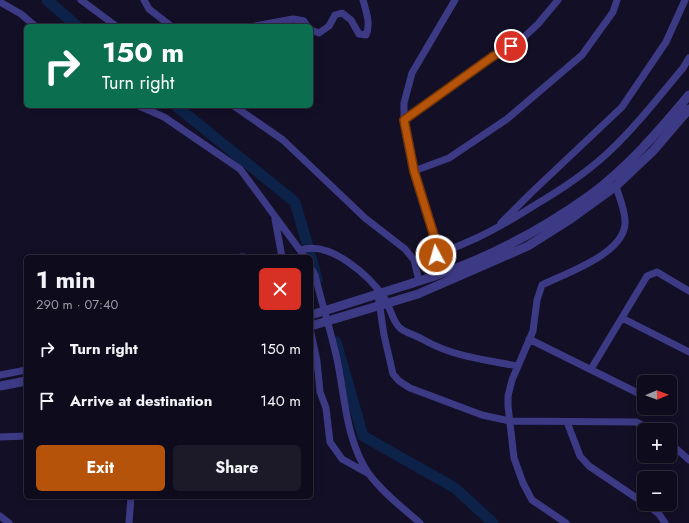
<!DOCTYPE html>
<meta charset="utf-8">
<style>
:root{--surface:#0e0b1c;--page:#1c1929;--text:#f1f3f6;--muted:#9b9ba3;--line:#2e2b3b;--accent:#b45309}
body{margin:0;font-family:Jost,sans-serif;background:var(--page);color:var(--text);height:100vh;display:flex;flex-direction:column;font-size:15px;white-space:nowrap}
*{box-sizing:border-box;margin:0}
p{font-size:13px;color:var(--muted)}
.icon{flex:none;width:22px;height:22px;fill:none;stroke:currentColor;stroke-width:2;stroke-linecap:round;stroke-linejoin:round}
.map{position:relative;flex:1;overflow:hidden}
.side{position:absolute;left:24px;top:255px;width:289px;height:244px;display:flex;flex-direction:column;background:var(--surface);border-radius:6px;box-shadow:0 2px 10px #0003,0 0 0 1px var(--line)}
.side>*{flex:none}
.hud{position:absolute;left:24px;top:24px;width:289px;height:84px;border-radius:6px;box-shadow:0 2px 10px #0003,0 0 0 1px var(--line);background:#0b6e4f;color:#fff;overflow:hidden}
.needle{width:26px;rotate:89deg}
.tools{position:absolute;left:637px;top:375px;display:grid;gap:8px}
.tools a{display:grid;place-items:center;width:40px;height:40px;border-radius:6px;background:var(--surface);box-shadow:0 2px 10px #0003,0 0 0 1px var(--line);font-size:20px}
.pin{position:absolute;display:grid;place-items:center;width:34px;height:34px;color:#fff;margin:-17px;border:2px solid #fff;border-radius:50%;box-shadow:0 1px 4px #0007}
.me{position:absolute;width:44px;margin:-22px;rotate:354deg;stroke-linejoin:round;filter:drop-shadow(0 0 3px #0008)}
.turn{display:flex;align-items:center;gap:14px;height:84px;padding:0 12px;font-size:18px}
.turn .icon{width:52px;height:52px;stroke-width:2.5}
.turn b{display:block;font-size:28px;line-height:34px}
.round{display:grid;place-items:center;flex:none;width:42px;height:42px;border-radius:6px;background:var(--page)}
.headline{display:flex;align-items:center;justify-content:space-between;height:68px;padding:0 12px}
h1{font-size:24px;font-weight:700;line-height:30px}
.action{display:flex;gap:8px;margin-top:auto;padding:8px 12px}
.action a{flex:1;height:46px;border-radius:6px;background:var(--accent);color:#fff;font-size:16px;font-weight:700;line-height:46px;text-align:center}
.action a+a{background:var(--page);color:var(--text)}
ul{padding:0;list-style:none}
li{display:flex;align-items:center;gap:12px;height:52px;padding:0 12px}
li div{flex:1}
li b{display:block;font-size:15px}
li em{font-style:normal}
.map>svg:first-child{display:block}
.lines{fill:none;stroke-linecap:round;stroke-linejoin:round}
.river{stroke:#0c2248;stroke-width:11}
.minor{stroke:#3d3a85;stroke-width:7}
.tertiary{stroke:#3d3a85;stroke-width:9}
.tertiary-bridge{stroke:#3d3a85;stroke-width:9}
.route-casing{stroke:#753606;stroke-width:10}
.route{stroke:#b45309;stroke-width:7}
</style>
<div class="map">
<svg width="689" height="523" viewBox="0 0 689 523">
<rect width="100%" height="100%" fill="#130f26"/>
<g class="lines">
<path class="river" d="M47,0L77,26
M176,106L295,202L311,257
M311,257L317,279
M336,342L363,436L455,488L493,523"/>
<path class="minor" d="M81,0L116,26
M144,0L149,9L171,26
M0,2L21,14L35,26
M255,26L293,19L304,21L307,26
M311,30L319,33L329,26L335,15L342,13L351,20L359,34L366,35C371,24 366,11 363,0
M139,106L164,117L240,169L305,257
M234,106L283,140L365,218L405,249L414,260L419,281
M404,120L492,57L523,38L538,24L558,0
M414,171L449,158L507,119L582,55L613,12L617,0
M275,219L282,257
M501,223L531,193L622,107L666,42L685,0
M301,250C330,240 370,276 385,299C390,307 393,323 400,328C406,333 415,335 422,339C454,357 481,359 517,366
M436,255V241L414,171L404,120V103L412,73L455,0
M241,257H244
M414,260C459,250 497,229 535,205C564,188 592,169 615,146C640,122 661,94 683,68L689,58
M311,268L315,275C322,305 332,334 338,364C345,400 347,443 369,474C383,493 403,508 420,523
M377,288L384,335L393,374L399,381L410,388L482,415L510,421L636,422L652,430
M622,318L689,352
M311,333L317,361L320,392L326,408L330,442L342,459L369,474
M529,339L644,396
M591,369L647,276L657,272L689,291
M0,375L26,370
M567,422L580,456L589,466L644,503
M0,437L26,436
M670,443L689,460
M646,504L659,514L665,523
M0,516L9,523
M129,523L131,497
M566,523L532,500L523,483L514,458L508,406V396L512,380L533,331L537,300L542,285C566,273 627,253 625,221C625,210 619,197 616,186"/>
<path class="tertiary" d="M413,283C476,264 536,234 589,196C627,168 659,131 689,95
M418,294L528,246L569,220L616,186L653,151L689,109
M0,386L26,381"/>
<path class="tertiary-bridge" d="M311,315L413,283
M311,326L418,294"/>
</g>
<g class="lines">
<g class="route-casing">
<path id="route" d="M436,255V242L414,171L404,120L492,57L511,46"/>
</g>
<use href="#route" class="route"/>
</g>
</svg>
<div class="tools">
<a><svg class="needle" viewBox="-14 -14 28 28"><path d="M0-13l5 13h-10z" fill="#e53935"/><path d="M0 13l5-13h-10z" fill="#9b9ba3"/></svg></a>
<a>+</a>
<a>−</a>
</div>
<div class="pin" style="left:511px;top:46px;background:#d93025"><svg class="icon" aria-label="arrive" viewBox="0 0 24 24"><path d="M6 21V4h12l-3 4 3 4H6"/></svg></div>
<svg class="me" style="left:436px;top:255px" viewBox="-20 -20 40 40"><circle r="17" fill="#b45309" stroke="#fff" stroke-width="3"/><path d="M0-11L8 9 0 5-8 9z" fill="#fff"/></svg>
<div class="hud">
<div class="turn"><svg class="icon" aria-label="right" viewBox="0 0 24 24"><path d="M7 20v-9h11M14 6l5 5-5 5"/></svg><div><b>150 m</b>Turn right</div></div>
</div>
<section class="side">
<div class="headline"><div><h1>1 min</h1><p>290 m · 07:40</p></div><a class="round" style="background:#d93025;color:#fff"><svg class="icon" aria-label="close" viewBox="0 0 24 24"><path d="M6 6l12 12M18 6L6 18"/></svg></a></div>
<ul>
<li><svg class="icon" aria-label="right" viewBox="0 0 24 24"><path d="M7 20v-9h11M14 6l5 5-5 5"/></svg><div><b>Turn right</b></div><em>150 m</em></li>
<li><svg class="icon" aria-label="arrive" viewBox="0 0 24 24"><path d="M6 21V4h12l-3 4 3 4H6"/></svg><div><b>Arrive at destination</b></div><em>140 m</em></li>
</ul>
<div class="action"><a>Exit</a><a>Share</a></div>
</section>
</div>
